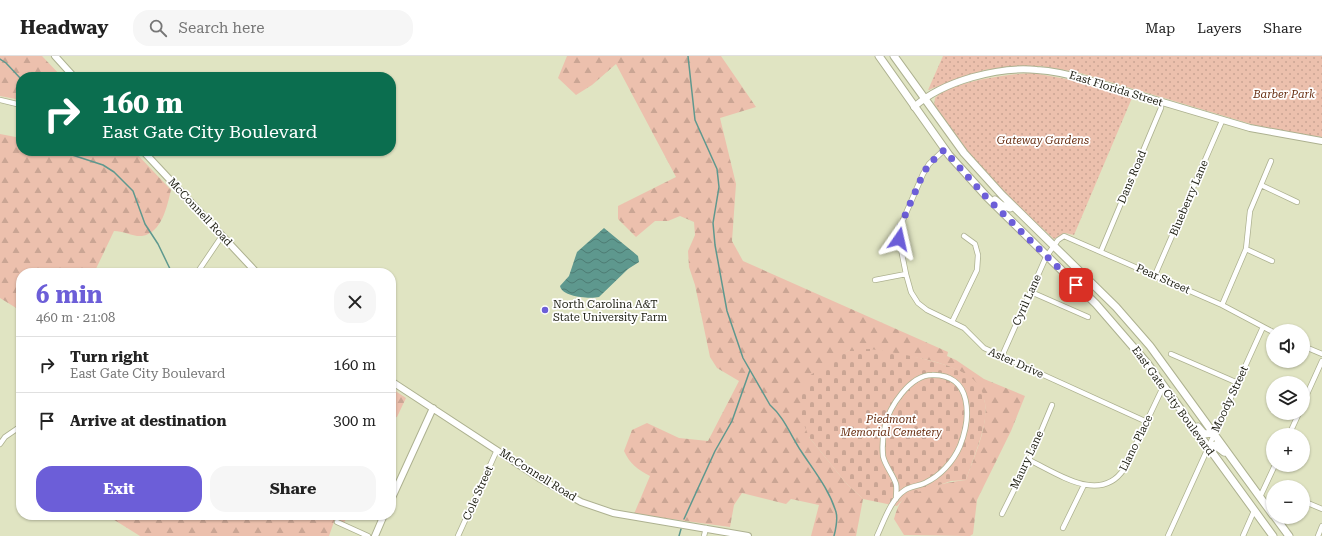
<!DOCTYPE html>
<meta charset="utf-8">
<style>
:root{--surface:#fff;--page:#f6f6f6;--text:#222;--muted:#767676;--line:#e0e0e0;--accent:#6c5ed8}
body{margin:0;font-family:"Roboto Serif",serif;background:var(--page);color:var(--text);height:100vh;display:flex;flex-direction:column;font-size:15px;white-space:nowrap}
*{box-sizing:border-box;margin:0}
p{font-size:13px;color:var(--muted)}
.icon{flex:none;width:22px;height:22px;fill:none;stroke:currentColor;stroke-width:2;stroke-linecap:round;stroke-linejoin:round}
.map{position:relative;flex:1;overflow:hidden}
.panel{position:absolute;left:16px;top:212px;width:380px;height:252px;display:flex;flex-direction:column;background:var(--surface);border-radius:16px;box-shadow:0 1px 3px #0004}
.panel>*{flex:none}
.guide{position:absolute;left:16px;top:16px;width:380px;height:84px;border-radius:16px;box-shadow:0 1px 3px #0004;background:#0b6e4f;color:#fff;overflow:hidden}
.tools{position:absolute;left:1266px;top:268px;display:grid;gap:8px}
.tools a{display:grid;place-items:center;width:44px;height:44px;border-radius:50%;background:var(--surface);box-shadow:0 1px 3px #0004;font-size:20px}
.pin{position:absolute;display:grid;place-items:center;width:34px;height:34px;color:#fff;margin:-17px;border-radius:8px;box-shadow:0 2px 6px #0006}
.me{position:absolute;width:44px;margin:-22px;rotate:11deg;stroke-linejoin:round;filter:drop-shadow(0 0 3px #0008)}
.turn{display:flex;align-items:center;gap:14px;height:84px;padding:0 20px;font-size:18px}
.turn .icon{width:52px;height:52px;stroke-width:2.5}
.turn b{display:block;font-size:28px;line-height:34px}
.round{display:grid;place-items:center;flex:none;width:42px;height:42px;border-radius:16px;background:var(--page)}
.headline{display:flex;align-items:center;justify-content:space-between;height:68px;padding:0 20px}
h1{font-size:24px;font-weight:700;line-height:30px;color:var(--accent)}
.button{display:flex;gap:8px;margin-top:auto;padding:8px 20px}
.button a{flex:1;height:46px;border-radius:16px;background:var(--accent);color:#fff;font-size:16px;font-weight:700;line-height:46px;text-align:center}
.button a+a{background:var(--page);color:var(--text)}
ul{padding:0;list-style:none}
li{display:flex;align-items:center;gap:12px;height:56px;padding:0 20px;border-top:1px solid var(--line)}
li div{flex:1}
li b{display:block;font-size:15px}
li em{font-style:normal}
header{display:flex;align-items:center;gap:24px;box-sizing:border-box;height:56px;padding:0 20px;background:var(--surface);border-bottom:1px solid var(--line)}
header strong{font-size:19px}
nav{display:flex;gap:22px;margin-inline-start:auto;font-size:14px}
.search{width:280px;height:36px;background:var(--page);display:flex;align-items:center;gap:10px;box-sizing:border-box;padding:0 14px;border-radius:16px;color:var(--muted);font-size:15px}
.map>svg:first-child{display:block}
.forest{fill:url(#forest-firs)}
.cemetery{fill:url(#cemetery-stones)}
.park{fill:url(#park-dots)}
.water{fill:url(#water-waves)}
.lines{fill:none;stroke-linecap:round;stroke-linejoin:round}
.stream{stroke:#5e988e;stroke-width:1.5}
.street-casing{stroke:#adb190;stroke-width:6}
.secondary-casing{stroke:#adb190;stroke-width:8}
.primary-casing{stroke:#adb190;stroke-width:9}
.street{stroke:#fff;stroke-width:4.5}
.secondary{stroke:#fff;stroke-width:6}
.primary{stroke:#fff;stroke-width:7}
.route{stroke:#6c5ed8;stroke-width:7;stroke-dasharray:0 12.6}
.poi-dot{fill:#6c5ed8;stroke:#fff;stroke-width:1.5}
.labels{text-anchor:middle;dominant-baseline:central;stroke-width:3.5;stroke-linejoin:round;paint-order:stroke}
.street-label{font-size:11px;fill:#1e1f13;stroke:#fff}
.park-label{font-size:11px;font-style:italic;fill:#692f12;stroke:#fff}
.poi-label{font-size:11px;fill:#1e1f13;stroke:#fff;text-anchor:start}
</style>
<header>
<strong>Headway</strong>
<div class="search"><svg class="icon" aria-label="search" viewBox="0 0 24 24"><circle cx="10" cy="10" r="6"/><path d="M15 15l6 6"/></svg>Search here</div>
<nav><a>Map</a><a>Layers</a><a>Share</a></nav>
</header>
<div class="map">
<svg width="1322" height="480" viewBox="0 0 1322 480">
<defs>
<pattern id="forest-firs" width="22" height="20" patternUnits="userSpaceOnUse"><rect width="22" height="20" fill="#ecc0ad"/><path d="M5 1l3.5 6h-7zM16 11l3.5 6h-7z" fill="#caa594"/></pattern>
<pattern id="cemetery-stones" width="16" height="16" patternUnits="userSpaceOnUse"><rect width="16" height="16" fill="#ecc0ad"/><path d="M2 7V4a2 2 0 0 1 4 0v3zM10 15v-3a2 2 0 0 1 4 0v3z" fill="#caa594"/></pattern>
<pattern id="park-dots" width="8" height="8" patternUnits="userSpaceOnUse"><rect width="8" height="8" fill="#ecc0ad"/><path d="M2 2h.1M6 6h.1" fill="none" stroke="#caa594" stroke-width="1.8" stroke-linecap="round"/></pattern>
<pattern id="water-waves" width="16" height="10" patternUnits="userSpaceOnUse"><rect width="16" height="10" fill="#5e988e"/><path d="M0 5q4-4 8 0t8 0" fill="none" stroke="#4d7b73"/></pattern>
</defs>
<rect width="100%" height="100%" fill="#e0e4c2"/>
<path class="forest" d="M0,0H42L62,21H21V44L0,40Z
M567,0H721L756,51L720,62L736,128L732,185L743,205L948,296L947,300L956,304L984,323L1025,340L1011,375L977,444L973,478L970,480L904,479L894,463C896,455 899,447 905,441C913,433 954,425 966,424C974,400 988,373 985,347C979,299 885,298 849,294L833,306L809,381L846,427L863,443L856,480H811L819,449L791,443L786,448L742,437L734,449L730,471L634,458L650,420C637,413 630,408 624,395L632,374L647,367L679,382L708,385L739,325L717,312L710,301L695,229L689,211L688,195L695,179L694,166L680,160L668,165H655L636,181L618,163V150L676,121L616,8L592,29L576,39L558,22Z
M0,78L21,82V95H134L171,134C167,150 162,177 142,180C134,181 123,175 114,175L94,217H21V255L0,242Z
M391,332L406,342L397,361L391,362Z
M348,459L344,467L335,463L329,480H140L108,460Z"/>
<path class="cemetery" d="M870,293C896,297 960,306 977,327C986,338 987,355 984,369C980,387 972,406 966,424L951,425L906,440L897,450L863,443L846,427L809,381L801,361V339L809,320L849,294Z"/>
<path class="park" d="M943,0H1322V81L1271,74L1077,16L1040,10H1020L984,14L928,34Z
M1033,17L1072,24L1132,42L1074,179L1065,177L1054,183L1007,140L964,92L934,50L935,42C953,25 1009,18 1033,17Z"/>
<path class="water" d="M604,172L638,200L639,206L628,213L599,241C589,243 562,241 560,230L569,220L577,196Z"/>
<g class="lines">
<path class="stream" d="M688,0L695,64L717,113L719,131L713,167L715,189L727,255L743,302L770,349C784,361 791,380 801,395C814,415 829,433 836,456C838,463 836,472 834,480
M0,3L6,7L21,23
M60,95L103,109L114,116L133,135L145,168L158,188L172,217
M684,463L715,395L732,365L750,314
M679,480L681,473"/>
<g class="street-casing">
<path id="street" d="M0,44L21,49
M944,94L929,108L923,118L900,171L899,183L906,218L911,236L918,247L927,254L964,272L984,292L1147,366
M1261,129L1297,146
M1246,193L1272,205
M1101,195L1161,52V47
M197,217L222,180
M1155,219L1222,65
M875,224L906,218
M1031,236L1088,261
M1222,249L1246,193L1250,155L1271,105
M952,266L977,214L978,199L975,188L964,180
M1303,290L1322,298
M1171,298L1238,327
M1002,300L1046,201L1058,184L1064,180L1222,249L1273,276
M1303,347L1322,305
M1289,379L1299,357
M0,388L5,381L21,370
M1029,404C1057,417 1100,449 1124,413L1164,329
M1260,441L1275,409
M1303,445L1322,453
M1002,458L1029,404L1052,349
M337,466L368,480
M1063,472L1084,429
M458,480L497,394
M704,480L706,472
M877,480C884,465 891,443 905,434C911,430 919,430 925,427C940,420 953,406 960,390C971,362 973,318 932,319C910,319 889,351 885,370C883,379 882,390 883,400C885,410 893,418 896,428C897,432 896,438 896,443
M1168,480L1263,271
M1243,480L1254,455
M1318,480L1322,470"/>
</g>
<g class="secondary-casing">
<path id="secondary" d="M55,0L74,21
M914,51C943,25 999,10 1037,14C1055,15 1071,19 1088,24L1250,72L1322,85
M143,95L257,217
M391,325L539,422L581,446L613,457L748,480
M391,444L433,352
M375,480L384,459"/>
</g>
<g class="primary-casing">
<path id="primary" d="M879,0L949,99L987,141L1096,248L1147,307L1273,480
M894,0L964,97L1002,139L1116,251L1150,290L1273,459
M995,144L1001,149L1010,152L1013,150
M1198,371L1204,378L1214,377
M1208,392L1215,389L1224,396
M1275,461L1289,480"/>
</g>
<use href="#street" class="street"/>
<use href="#secondary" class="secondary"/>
<use href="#primary" class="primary"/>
</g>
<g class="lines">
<path class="route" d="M899,183L900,171L923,118L929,108L944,94L987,142L1076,229"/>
</g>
<circle class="poi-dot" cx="545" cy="254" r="4"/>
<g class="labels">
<g class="street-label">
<text transform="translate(1116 33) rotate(17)">East Florida Street</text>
<text transform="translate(1132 121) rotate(-67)">Dans Road</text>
<text transform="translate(1189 142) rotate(-67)">Blueberry Lane</text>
<text transform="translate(200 156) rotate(47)">McConnell Road</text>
<text transform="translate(1163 223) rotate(24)">Pear Street</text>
<text transform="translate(1027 244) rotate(-66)">Cyril Lane</text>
<text transform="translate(1016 307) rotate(24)">Aster Drive</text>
<text transform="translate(1230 343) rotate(-65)">Moody Street</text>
<text transform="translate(1173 345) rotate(54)">East Gate City Boulevard</text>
<text transform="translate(1136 387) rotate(-64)">Llano Place</text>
<text transform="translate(1027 404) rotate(-65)">Maury Lane</text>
<text transform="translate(538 419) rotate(32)">McConnell Road</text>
<text transform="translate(478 437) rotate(-66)">Cole Street</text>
</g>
<g class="park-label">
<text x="1284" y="38">Barber Park</text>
<text x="1043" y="84">Gateway Gardens</text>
<text x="891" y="363">Piedmont<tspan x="891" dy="13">Memorial Cemetery</tspan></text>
</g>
<g class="poi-label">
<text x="553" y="248">North Carolina A&amp;T<tspan x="553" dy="13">State University Farm</tspan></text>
</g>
</g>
</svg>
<div class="tools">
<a><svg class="icon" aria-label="sound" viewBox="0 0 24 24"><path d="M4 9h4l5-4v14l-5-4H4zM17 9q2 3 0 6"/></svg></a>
<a><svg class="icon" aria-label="layers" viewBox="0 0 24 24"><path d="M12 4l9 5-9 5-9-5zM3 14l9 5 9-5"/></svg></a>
<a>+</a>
<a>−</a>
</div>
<div class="pin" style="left:1076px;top:229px;background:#d93025"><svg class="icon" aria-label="arrive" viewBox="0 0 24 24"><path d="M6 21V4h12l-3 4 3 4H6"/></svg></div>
<svg class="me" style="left:899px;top:183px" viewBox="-20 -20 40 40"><path d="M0-17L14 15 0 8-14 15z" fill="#6c5ed8" stroke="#fff" stroke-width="4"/></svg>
<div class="guide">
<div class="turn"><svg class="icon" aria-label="right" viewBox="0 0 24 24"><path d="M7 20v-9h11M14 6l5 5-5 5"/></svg><div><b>160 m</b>East Gate City Boulevard</div></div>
</div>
<section class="panel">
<div class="headline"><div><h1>6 min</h1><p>460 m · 21:08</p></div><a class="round"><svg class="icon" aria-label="close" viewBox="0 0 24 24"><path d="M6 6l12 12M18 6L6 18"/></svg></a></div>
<ul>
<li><svg class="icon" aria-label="right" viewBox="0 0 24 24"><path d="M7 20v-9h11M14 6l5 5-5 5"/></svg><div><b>Turn right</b><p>East Gate City Boulevard</p></div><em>160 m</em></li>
<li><svg class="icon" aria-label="arrive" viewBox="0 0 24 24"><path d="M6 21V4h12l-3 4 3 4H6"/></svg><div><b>Arrive at destination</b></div><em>300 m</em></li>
</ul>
<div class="button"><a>Exit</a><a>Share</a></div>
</section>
</div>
